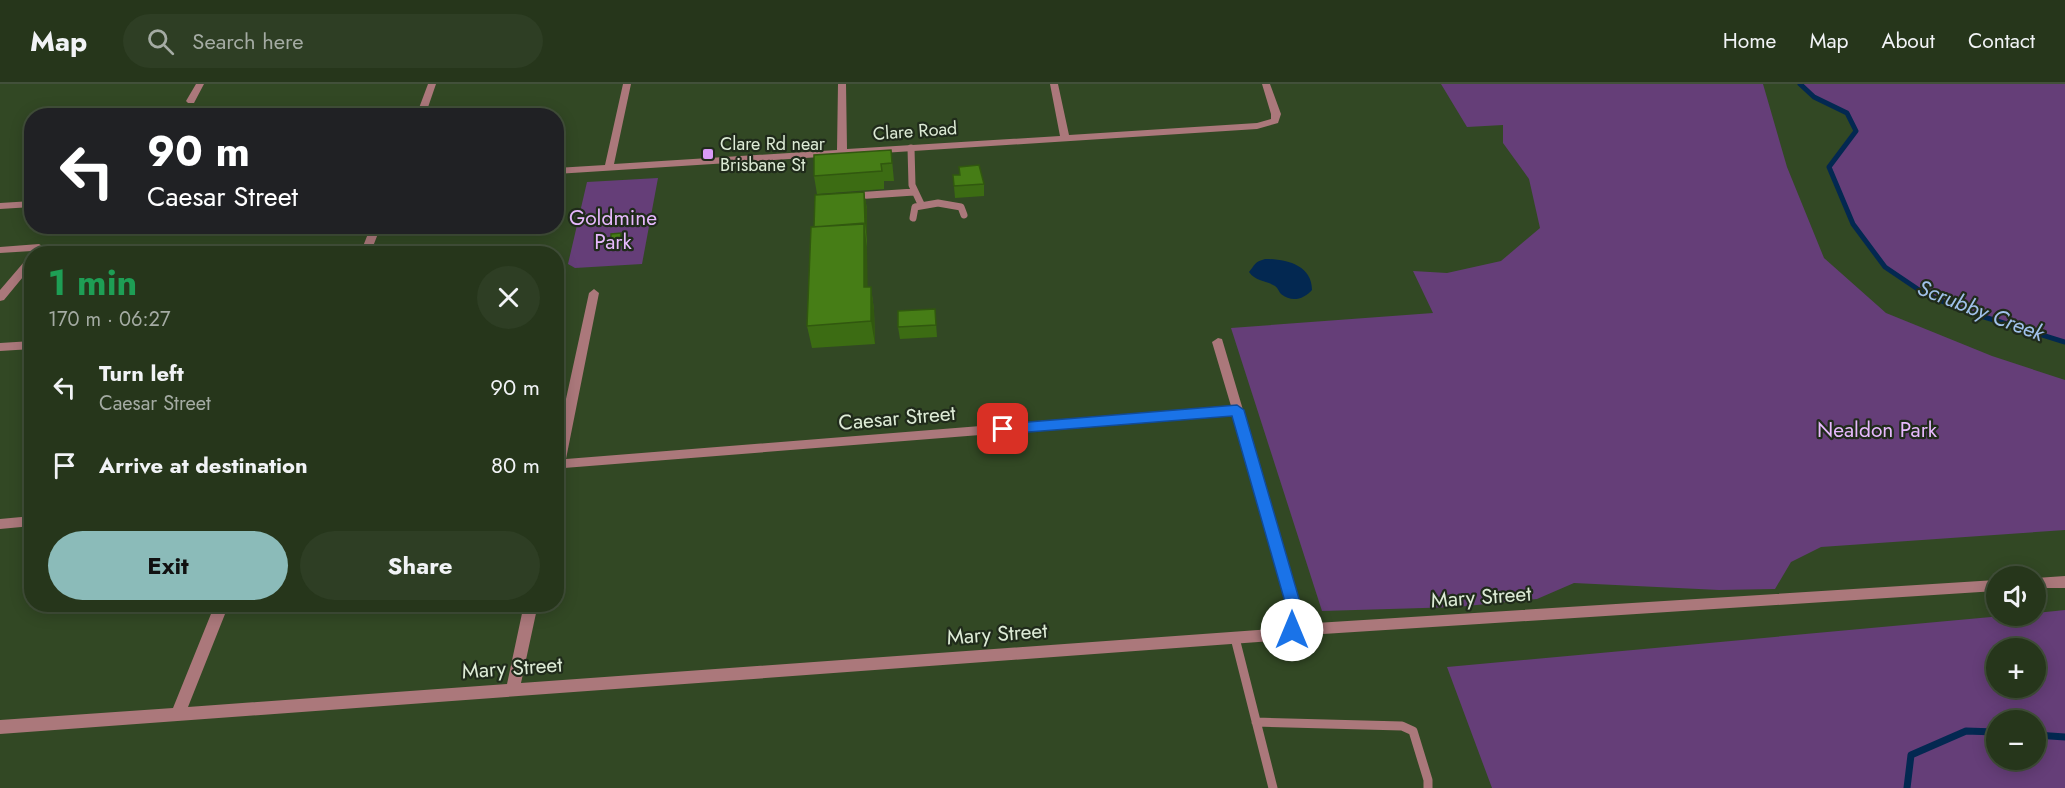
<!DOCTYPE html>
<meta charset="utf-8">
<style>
:root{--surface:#26361b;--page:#2e3e24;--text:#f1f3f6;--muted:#a4aba3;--line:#42503a;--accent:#8bbbb9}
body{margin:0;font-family:Jost,sans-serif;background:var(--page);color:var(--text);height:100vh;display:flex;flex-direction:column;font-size:22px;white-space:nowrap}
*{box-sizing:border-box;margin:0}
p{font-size:20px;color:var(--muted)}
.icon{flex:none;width:33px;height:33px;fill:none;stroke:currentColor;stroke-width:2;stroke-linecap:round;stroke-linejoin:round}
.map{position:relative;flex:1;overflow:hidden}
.sheet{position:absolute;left:24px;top:162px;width:540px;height:366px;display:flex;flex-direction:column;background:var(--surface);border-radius:24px;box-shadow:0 3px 15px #0003,0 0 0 2px var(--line)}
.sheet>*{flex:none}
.banner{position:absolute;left:24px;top:24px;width:540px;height:126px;border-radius:24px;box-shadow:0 3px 15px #0003,0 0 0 2px var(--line);background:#202124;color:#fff;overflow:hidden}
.tools{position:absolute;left:1986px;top:482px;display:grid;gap:12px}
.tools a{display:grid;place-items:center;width:60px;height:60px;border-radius:50%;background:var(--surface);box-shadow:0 3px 15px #0003,0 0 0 2px var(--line);font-size:30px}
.pin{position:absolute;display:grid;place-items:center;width:51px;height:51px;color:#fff;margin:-26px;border-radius:12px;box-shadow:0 3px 9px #0006}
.me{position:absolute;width:66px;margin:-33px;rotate:0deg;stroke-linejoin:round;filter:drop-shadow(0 0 4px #0008)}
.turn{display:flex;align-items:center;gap:21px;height:126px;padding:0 24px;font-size:27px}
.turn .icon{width:78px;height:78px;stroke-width:2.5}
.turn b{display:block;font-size:42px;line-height:51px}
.round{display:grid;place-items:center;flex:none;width:63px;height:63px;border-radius:32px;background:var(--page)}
.headline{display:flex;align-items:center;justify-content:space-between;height:102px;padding:0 24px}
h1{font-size:36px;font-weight:700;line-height:45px;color:#1e9e55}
.button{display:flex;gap:12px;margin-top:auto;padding:12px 24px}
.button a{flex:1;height:69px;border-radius:36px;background:var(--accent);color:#111;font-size:24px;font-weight:700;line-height:69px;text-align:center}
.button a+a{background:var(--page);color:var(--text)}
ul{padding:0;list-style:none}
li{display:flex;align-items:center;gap:18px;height:78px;padding:0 24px}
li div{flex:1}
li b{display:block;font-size:22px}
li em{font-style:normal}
header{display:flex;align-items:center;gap:36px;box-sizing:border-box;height:84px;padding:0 30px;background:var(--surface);border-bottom:2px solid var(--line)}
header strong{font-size:28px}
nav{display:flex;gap:33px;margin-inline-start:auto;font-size:21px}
.search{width:420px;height:54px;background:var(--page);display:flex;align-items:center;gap:15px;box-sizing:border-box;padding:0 21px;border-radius:33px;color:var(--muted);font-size:22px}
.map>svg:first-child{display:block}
.green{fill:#653e78;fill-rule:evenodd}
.water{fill:#032851}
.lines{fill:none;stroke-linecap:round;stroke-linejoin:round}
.stream-far1{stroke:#032851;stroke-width:5}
.stream{stroke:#032851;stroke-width:7}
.lane-far1{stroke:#ab787b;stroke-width:7}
.lane{stroke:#ab787b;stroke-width:9}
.street{fill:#ab787b;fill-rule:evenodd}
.wall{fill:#3c6c13}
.shaded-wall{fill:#31580f}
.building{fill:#467d16;stroke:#31580f;stroke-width:1.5}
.route{fill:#1a73e8;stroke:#114b97;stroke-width:1.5}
.poi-dot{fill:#d99af7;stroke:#202b1b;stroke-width:2}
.labels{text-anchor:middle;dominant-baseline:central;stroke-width:4.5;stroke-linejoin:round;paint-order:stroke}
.far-street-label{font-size:18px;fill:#ddebd6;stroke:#202b1b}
.far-poi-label{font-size:18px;fill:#ddebd6;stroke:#202b1b;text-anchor:start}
.park-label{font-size:21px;fill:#e7b9fd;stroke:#202b1b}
.street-label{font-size:21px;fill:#ddebd6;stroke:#202b1b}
.water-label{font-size:22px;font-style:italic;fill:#a0c1ea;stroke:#202b1b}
</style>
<header>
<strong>Map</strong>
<div class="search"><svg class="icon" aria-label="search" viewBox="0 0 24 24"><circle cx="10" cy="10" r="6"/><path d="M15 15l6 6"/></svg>Search here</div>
<nav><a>Home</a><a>Map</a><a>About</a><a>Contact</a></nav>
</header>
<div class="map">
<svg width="2065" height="704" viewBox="0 0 2065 704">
<rect width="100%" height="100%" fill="#324824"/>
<path class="green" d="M1441,0H1763L1787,83L1824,174L1886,229L1992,272L2065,296V446L1821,463L1791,478L1775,505L1719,506L1574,499L1537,515L1457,523L1322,527L1231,244L1433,229L1413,187L1447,189L1501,177L1540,144L1529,95L1503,59V41L1467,43Z
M1800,0H2065V258L1968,228L1925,210L1885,183L1853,140L1829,83L1856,47L1846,29L1814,13Z
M658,94L642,180L575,184L568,180L587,98Z
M2065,526V704H1492L1447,583L2013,531H2036V529ZM1996,564H2036V603H1996ZM1996,636H2036V675H1996Z"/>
<path class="water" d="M1265,175C1286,175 1312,181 1312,206C1304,215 1292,219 1281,210C1279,208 1278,204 1275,202C1266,196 1256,198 1249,188C1255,181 1254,178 1265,175Z"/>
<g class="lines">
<path class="stream-far1" d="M1800,0L1814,13L1847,29L1856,47L1829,83L1853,140L1885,183L1925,210L1968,228L2065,258"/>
<path class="stream" d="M2036,651L2065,653
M1907,704L1911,671L1966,647L1996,648"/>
<path class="lane-far1" d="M911,64L912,101L921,120
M855,112L914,108
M913,134L915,123L938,119L961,123L964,131"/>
<path class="lane" d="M1235,554L1273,704
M1256,638L1402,642L1413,647L1428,696V704"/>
<path class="street" d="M196,0H204L194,19H188L186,17Z
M428,0H436L425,32H416Z
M623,0H631L614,80L837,66L838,0H846L847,65L1060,52L1050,0H1058L1069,51L1257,39L1271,35V30L1262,0H1270L1281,30L1278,39L1257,45L556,90V84L605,81Z
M32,117V123L0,125V119Z
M371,142H381L370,170H360Z
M39,160L44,163L40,170H32V182L4,216L0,217V206L30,171L32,167L0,169V163Z
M594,205L599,209L566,375L1231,322L1212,258L1218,254L1222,255L1302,525L1300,540L1996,496V507L1292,552L1272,557L0,650V636L173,624L215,520H229L188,623L507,600L524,520H538L521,599L1272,545L1286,542L1288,525L1233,331L564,384L560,396L556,398V361L589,209Z
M32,257V265L0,267V259Z
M32,432V442L0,445V435Z
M2065,492V504H2036V494Z"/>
</g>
<path class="wall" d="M891,66L894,97H884V105L817,110L814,92Z
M959,83L984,100V112L955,114L953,91H959Z
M864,108L867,125V203H871L874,226L875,260L812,264L807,242L814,143Z
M623,155L622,162L613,163L611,156Z
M935,225L937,253L900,255L898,243Z"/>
<path class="shaded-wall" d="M864,108L867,125V157L865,139Z
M864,140L867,163L868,226L864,203Z
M621,149L623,155L622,162L620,156Z
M871,203L874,226L875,260L871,237Z"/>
<path class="building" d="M891,66L892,79L881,80L882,87L814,92V71Z
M979,81L984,100L954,102L953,91H960L959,83Z
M864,108L865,139L814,143L815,111Z
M864,140V203H871V237L807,242L811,143Z
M621,149L620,156H611V150Z
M935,225L936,241L898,243V227Z"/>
<path class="route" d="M1237,321L1244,326L1302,525L1298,551L1292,553L1287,551L1284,546L1287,525L1232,332L1003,350L997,345L1003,340Z"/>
<rect class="poi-dot" x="702" y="64" width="12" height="12" rx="3"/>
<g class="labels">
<g class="far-street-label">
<text transform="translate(915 47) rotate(-4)">Clare Road</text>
</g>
<g class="far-poi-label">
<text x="720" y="60">Clare Rd near<tspan x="720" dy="21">Brisbane St</tspan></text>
</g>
<g class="park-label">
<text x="613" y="134">Goldmine<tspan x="613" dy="24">Park</tspan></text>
<text x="1877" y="346">Nealdon Park</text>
</g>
<g class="street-label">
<text transform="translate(897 334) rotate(-5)">Caesar Street</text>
<text transform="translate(1481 513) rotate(-4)">Mary Street</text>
<text transform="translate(997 550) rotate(-4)">Mary Street</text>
<text transform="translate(512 584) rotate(-4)">Mary Street</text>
</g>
<g class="water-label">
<text transform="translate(1981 226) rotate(21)">Scrubby Creek</text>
</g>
</g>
</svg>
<div class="tools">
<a><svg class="icon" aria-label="sound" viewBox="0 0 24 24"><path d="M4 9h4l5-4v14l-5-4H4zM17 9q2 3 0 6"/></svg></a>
<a>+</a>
<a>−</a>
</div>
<div class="pin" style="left:1003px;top:345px;background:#d93025"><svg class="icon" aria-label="arrive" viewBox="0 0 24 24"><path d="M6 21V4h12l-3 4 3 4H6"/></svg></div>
<svg class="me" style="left:1292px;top:546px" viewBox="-20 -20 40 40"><circle r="19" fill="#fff"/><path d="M0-13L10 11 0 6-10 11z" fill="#1a73e8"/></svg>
<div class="banner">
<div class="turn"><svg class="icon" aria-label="left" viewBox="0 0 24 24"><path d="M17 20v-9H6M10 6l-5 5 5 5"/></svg><div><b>90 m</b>Caesar Street</div></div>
</div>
<section class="sheet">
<div class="headline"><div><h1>1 min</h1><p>170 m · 06:27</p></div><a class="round"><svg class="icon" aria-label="close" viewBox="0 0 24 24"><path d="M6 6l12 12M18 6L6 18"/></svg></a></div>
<ul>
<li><svg class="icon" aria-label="left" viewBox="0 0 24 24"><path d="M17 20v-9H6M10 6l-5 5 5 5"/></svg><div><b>Turn left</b><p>Caesar Street</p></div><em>90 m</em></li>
<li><svg class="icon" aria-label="arrive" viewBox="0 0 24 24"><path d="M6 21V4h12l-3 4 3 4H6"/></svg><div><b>Arrive at destination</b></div><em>80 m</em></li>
</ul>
<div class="button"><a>Exit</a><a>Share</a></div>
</section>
</div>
